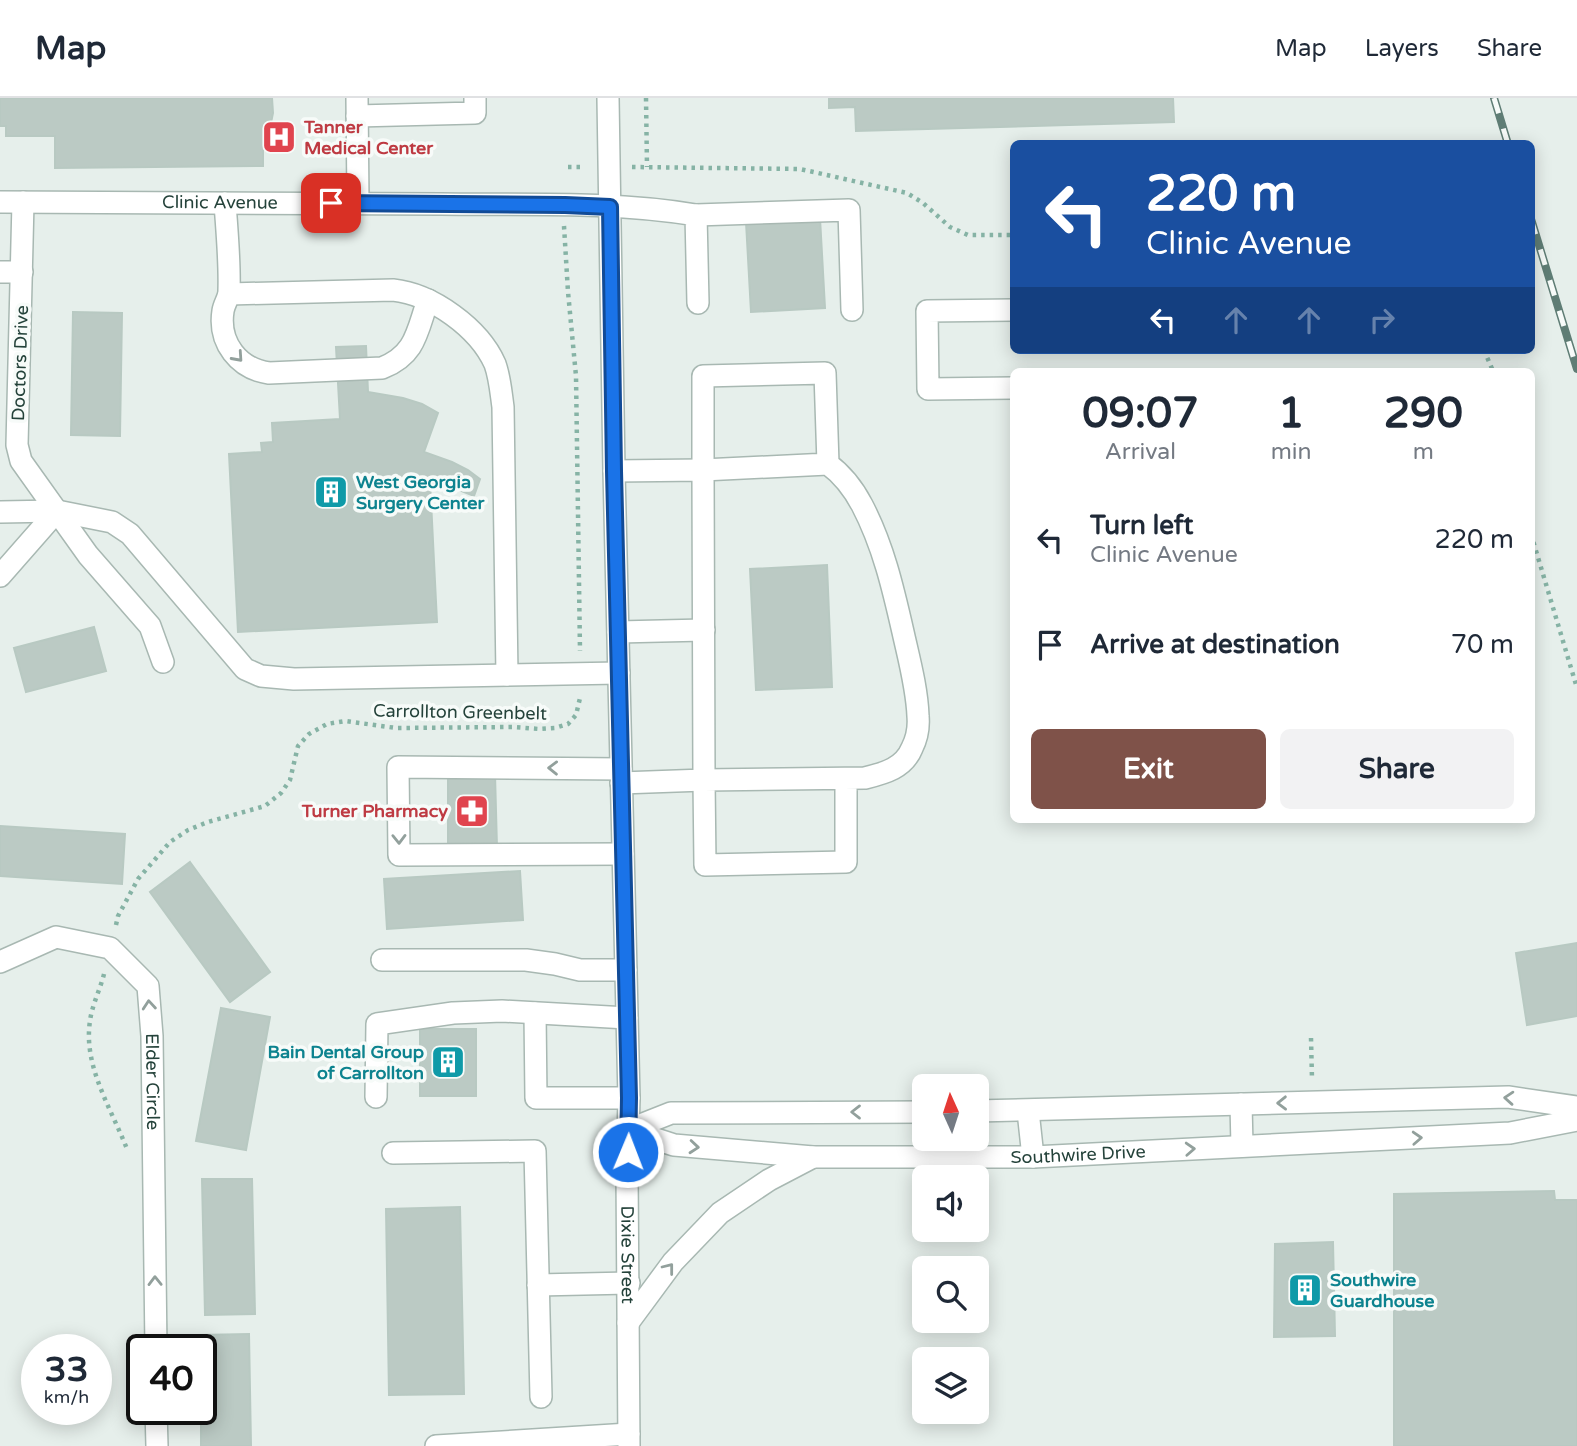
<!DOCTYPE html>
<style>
:root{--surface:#fff;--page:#f2f2f3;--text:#1f2937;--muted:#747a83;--line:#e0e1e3;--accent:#7f5249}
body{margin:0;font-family:"Varela Round",sans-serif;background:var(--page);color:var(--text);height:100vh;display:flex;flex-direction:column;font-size:26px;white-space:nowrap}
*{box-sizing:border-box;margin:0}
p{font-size:23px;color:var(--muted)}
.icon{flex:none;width:38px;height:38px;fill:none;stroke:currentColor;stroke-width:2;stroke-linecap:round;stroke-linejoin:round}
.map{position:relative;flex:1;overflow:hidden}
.drawer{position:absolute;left:1010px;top:270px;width:525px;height:455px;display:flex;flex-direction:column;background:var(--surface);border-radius:10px;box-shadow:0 4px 18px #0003}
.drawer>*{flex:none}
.banner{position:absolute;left:1010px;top:42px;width:525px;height:214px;border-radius:10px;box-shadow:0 4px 18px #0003;background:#1a4fa0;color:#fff;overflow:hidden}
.needle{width:46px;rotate:357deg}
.fabs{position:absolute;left:912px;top:976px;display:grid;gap:14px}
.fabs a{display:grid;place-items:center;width:77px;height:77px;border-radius:10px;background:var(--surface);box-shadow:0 4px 18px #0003;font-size:35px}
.speed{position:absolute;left:21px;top:1236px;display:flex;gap:14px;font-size:35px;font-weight:700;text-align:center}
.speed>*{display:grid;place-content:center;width:91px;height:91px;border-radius:50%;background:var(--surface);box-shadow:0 4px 18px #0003;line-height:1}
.speed small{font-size:18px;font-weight:400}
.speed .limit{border:4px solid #111;border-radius:10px;background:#fff;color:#111}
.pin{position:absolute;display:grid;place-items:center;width:60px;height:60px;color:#fff;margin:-30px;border-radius:14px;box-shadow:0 4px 10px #0006}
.me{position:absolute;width:77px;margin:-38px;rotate:1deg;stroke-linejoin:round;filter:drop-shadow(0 0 5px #0008)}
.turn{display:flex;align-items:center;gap:24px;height:147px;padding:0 21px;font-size:32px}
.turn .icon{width:91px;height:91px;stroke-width:2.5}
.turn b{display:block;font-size:49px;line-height:60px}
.lanes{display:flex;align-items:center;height:66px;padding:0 21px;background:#0003;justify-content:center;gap:35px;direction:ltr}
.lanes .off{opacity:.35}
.eta{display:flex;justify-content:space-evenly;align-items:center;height:119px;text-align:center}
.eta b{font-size:42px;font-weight:700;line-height:49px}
.action{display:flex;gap:14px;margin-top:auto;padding:14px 21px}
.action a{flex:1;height:80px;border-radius:10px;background:var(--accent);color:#fff;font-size:28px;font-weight:700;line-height:80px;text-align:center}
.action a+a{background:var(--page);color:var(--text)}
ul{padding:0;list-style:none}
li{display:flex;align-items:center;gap:21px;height:105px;padding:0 21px}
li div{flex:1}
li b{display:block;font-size:26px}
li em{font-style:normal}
header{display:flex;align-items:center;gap:42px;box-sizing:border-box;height:98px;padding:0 35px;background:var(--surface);border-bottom:2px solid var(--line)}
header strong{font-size:33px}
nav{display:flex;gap:38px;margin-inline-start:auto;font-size:24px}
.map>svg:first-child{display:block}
.building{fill:#bbcac4;stroke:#b8c9c2;stroke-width:2}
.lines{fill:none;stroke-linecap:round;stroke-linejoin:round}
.minor-casing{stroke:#a8b8b2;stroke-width:24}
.path{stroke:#86b3a5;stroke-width:4.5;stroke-dasharray:3.5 5;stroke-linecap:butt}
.minor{stroke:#fff;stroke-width:21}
.rail-casing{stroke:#5f7d75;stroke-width:8}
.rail{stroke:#f7fbf9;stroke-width:5;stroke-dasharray:16;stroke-linecap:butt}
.oneway{stroke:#92a09c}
.route-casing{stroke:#114b97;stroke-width:18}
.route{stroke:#1a73e8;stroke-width:12}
.labels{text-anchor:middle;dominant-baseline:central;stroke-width:7;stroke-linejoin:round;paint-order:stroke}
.health-label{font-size:18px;font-weight:bold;fill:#be3a42;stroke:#f7fbf9;text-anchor:start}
.street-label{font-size:18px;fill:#24423a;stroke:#f7fbf9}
.culture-label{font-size:18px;font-weight:bold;fill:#0d838f;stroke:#f7fbf9;text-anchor:start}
</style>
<header>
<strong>Map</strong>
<nav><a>Map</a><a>Layers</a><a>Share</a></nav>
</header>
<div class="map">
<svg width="1577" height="1348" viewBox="0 0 1577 1348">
<rect width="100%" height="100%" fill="#e6efeb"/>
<path class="building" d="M0,0H272L273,15L270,30L263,47V68L55,70V38H6V28H0Z
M829,0H1173L1174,24L856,33L855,9L829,10Z
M820,120L825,210L751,214L746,124Z
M73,214L122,215L120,338L71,337Z
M366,248L368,294L403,300L422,306L438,315L424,354L452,364L468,372L480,381L474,398L441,385L430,383L437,524L238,534L229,356L262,354L261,345L273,344L272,325L340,321L336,249Z
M827,467L832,589L756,592L750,471Z
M94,529L106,573L26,594L14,550Z
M448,675L495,676L497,750H448Z
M0,728L125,736L122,786L0,778Z
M190,764L270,874L230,904L150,794Z
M520,773L523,822L387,831L384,781Z
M1577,845V918L1527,927L1516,855Z
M221,910L270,919L246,1052L196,1043Z
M420,931H476V998H420Z
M202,1081H252L255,1216L205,1217Z
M1554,1093L1555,1102H1577V1348H1394V1096Z
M460,1109L464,1296L389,1297L386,1111Z
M1333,1144L1335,1238L1274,1239L1275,1146Z
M249,1236L251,1348H201V1251H200L199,1237Z"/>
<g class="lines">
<g class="minor-casing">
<g id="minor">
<path d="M357,0L358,105"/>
<path id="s1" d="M608,0L614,373L629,1000L627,1075L629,1348"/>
<path d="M357,18L475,15V0"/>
<path id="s2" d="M0,104C147,104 294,104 441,106C526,107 613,103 696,117L698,205"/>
<path d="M23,104L17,347L21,363L88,457L150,528L163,564"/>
<path d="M225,105C227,134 230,164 229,193C229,200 224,206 223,213C218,245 239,271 269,275L382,270C416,257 417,233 428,202"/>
<path d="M696,117L849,112L852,212"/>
<path d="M0,174H22"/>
<path d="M229,196L393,192C432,196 479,230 495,266C500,280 501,295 503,309L507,577"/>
<path d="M1013,212L927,213L928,291L1013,290"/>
<path d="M828,366L825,275L703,278V372L828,366C843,377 853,390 862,407C883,447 893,490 903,534C909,561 917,590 918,618C919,629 917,640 912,650C904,670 885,675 865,680L704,682L705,767L846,764V681"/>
<path d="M614,373L703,372L704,682L621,685"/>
<path d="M0,414L57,413L112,424L130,436L245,571L261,578L294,581L619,575"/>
<path d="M0,478L57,413"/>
<path d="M618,534L704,532"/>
<path d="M621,671L398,669L399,757L623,756"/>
<path d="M382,862H526L555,866L580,872H626"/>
<path id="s3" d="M0,864L56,839L110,850L148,888L152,938L156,1251"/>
<path d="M535,915L536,1000H629"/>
<path d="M376,999L377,926L453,915L502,913L627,920"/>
<path d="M1241,1006L1242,1048"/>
<path d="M976,1013L1508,999L1577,1009"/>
<path d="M1028,1013L1033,1059"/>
<path id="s4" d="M628,1032L674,1047L813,1059H1033L1510,1035L1577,1022"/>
<path d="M628,1032L671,1015L924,1014"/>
<path d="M393,1055L535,1053L541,1299"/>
<path d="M538,1187L629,1185"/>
<path d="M628,1225L673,1164L720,1115L769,1082L813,1059"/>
<path d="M156,1311L157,1348"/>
<path d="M436,1348L629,1336"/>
</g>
</g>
<path class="path" d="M646,0L647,69
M568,69H585
M632,69L800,71L907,95L923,105L950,129L968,137H1013
M564,128L568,194L576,278L580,553
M1484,252L1493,273
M1531,436L1577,590
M116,827L118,818L138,781L170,744L188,732L208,724L265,708L281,695L290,682L298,648L309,636L327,626L345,623L396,630L513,629L539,631L555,630L568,626L576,617L580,600
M104,876C100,892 92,907 90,923C83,968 111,1010 127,1051
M1311,940L1312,981
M135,1265V1298"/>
<use href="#minor" class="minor"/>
<g class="rail-casing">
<path id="rail" d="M1494,0L1508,46
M1531,121L1577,271"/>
</g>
<use href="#rail" class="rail"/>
</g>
<defs><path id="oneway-chevron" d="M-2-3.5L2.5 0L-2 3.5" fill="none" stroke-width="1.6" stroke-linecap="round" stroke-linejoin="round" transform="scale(1.75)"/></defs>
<g class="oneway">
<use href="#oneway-chevron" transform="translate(238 259) rotate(48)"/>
<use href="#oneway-chevron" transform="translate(553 670) rotate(-179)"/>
<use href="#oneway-chevron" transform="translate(399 741) rotate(89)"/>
<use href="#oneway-chevron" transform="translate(149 907) rotate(-95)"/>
<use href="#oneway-chevron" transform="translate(1509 1000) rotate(-176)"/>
<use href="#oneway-chevron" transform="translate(1282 1005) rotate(179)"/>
<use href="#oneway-chevron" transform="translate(856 1014) rotate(180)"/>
<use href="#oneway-chevron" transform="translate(1417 1040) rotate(-3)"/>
<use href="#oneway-chevron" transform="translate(694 1049) rotate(5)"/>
<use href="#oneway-chevron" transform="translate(1190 1051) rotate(-3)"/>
<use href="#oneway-chevron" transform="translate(669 1170) rotate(-52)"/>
<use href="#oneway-chevron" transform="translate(155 1183) rotate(-91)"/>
</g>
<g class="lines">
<g class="route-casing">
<path id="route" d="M331,105L565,107L610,109L614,373L629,1000L628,1054"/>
</g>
<use href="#route" class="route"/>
</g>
<defs>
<g id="hospital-square" transform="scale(1.75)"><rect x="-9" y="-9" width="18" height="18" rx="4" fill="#e0444e" stroke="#f7fbf9"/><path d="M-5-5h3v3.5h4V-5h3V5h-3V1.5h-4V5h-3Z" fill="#fff"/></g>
<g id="building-square" transform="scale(1.75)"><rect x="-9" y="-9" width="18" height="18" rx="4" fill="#0f9aa8" stroke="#f7fbf9"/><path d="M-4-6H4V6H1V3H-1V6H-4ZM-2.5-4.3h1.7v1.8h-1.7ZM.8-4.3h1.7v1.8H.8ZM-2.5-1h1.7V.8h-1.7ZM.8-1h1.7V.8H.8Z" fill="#fff"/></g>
<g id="pharmacy-square" transform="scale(1.75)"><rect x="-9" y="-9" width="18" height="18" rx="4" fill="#e0444e" stroke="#f7fbf9"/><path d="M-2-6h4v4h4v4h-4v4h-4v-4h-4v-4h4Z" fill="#fff"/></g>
</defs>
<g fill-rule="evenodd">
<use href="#hospital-square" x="279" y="39"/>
<use href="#building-square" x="331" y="394"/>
<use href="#pharmacy-square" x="472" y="713"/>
<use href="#building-square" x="448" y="964"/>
<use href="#building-square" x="1305" y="1192"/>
</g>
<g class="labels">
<g class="health-label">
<text x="304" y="29">Tanner<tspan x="304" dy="21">Medical Center</tspan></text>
<text x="448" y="713" text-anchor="end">Turner Pharmacy</text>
</g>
<g class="street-label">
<text stroke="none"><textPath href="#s2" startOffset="220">Clinic Avenue</textPath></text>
<text transform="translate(20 265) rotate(-88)">Doctors Drive</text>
<text transform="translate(460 614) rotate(1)">Carrollton Greenbelt</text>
<text stroke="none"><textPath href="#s3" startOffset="266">Elder Circle</textPath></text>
<text stroke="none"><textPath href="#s4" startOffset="453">Southwire Drive</textPath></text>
<text stroke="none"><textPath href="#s1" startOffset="1157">Dixie Street</textPath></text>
</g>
<g class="culture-label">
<text x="356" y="384">West Georgia<tspan x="356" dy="21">Surgery Center</tspan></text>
<text x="424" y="954" text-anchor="end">Bain Dental Group<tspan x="424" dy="21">of Carrollton</tspan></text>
<text x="1330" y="1182">Southwire<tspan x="1330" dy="21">Guardhouse</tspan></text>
</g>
</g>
</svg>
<div class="fabs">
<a><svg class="needle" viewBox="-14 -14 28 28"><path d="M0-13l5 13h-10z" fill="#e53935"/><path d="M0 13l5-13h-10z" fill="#747a83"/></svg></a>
<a><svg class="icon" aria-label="sound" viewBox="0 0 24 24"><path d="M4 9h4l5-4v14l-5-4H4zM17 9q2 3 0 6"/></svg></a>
<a><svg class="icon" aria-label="search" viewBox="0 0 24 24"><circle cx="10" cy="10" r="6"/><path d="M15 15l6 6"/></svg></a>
<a><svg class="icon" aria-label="layers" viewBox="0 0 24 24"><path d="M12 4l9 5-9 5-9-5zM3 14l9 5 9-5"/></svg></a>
</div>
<div class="speed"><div>33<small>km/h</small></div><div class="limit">40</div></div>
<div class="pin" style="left:331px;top:105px;background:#d93025"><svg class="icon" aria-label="arrive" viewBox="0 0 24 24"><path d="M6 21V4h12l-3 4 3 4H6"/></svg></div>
<svg class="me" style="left:628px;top:1054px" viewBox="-20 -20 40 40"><circle r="17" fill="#1a73e8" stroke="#fff" stroke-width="3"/><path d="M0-11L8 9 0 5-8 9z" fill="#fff"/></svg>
<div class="banner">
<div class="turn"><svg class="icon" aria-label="left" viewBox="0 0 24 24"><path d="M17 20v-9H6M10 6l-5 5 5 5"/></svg><div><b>220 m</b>Clinic Avenue</div></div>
<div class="lanes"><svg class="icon" aria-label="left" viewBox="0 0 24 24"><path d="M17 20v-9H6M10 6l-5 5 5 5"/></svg><svg class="icon off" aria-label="ahead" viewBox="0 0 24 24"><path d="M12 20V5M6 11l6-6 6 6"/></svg><svg class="icon off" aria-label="ahead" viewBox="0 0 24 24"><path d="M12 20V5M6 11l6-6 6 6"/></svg><svg class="icon off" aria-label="right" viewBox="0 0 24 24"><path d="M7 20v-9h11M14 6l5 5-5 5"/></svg></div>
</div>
<section class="drawer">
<div class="eta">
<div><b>09:07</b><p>Arrival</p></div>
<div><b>1</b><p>min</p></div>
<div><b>290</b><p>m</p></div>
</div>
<ul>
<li><svg class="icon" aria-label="left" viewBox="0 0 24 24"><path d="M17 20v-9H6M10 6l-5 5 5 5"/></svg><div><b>Turn left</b><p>Clinic Avenue</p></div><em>220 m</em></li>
<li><svg class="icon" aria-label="arrive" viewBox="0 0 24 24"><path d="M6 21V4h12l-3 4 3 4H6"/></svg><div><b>Arrive at destination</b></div><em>70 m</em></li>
</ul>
<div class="action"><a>Exit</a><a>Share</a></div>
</section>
</div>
